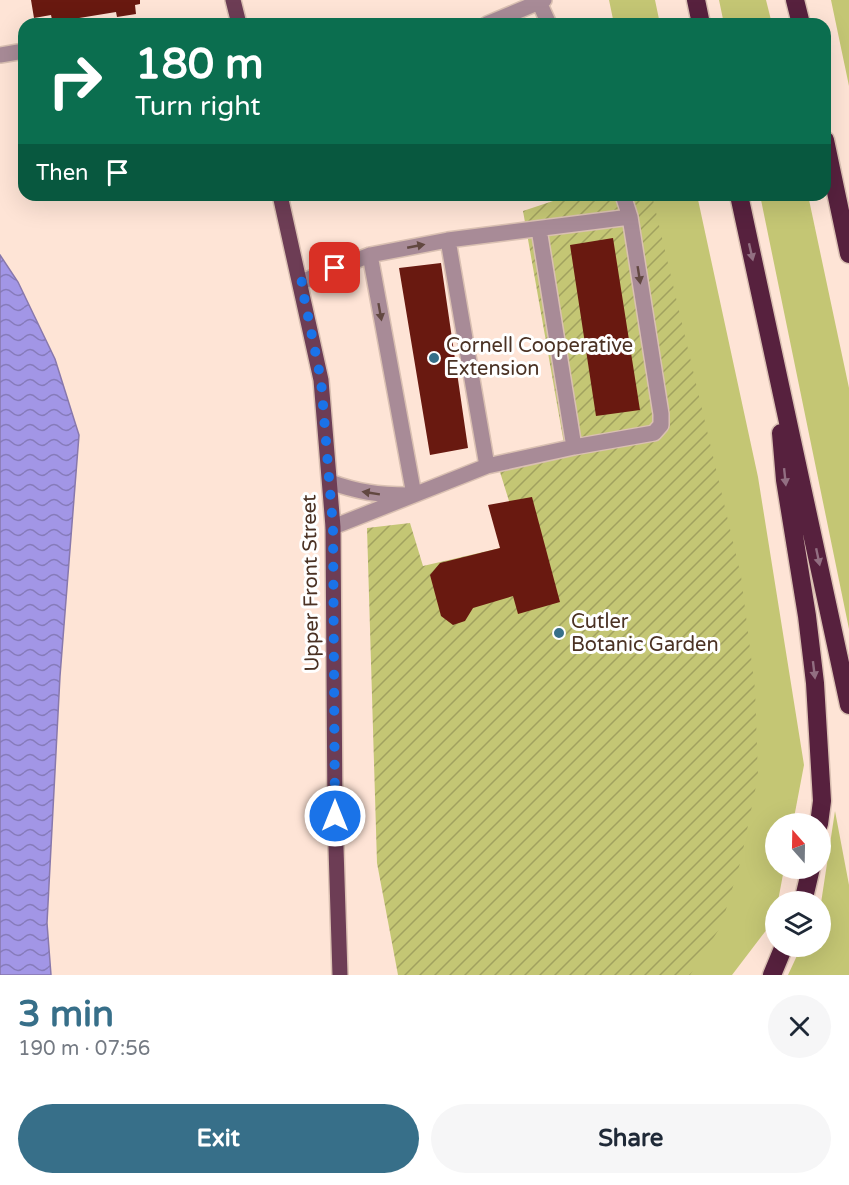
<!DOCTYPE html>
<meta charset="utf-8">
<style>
:root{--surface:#fff;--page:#f6f6f7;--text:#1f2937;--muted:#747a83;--accent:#376f89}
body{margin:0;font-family:"Varela Round",sans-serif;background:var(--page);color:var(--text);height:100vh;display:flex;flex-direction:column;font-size:22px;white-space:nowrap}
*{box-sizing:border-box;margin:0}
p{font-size:20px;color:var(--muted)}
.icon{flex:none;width:33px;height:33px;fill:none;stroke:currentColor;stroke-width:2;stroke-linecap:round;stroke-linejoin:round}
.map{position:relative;height:975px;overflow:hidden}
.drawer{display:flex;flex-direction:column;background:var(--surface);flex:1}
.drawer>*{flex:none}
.hud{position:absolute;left:18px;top:18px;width:813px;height:183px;border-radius:18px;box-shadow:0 6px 24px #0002;background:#0b6e4f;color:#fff;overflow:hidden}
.needle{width:39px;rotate:340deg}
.tools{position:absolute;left:765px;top:813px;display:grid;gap:12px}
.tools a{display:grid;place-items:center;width:66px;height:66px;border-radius:50%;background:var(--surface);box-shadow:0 6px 24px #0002;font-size:30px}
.pin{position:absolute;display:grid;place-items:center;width:51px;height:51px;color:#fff;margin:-26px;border-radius:12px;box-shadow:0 3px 9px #0006}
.me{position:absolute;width:66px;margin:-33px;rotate:0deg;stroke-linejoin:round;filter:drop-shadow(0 0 4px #0008)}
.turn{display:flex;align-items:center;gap:21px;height:126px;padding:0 18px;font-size:27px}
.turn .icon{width:78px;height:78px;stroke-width:2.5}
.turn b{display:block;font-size:42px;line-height:51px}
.then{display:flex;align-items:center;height:57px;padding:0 18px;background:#0003;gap:12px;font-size:22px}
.round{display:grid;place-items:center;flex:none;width:63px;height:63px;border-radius:32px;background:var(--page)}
.head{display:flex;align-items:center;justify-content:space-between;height:102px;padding:0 18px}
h1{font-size:36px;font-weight:700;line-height:45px;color:var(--accent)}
.action{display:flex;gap:12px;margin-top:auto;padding:12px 18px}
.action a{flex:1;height:69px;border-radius:36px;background:var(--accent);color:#fff;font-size:24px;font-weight:700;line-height:69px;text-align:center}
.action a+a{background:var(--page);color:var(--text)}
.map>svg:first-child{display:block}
.green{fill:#c4c674}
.garden{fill:url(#garden-furrows)}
.water{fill:url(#water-waves);stroke:#8878ac;stroke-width:1.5}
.building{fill:#691910}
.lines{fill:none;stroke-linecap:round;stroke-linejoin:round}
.minor-casing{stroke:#dac0b2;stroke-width:18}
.major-casing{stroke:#dac0b2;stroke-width:18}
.highway-casing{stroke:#dac0b2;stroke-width:21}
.minor{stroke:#a88b97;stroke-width:15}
.major{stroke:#6d3d55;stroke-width:15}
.highway{stroke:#57213e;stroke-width:18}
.oneway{fill:#624841}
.oneway2{fill:#926f82}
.route{stroke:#1a73e8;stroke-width:10;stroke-dasharray:0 18}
.poi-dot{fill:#376f89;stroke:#fff;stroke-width:2}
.labels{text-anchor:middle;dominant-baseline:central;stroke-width:6;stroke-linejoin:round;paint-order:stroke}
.poi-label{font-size:20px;fill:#4b3224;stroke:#fff;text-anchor:start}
.street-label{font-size:20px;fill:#4b3224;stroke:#fff}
</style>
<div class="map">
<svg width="849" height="975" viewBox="0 0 849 975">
<defs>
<pattern id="garden-furrows" width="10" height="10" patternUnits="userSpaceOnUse" patternTransform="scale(1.5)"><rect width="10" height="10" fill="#c4c674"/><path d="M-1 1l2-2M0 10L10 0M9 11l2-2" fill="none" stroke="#a1a15f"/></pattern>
<pattern id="water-waves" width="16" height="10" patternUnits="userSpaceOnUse" patternTransform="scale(1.5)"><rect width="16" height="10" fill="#a296e6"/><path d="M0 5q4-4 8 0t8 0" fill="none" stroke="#867bba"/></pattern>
</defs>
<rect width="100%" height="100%" fill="#fee4d6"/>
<path class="green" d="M609,0H655L660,24H614Z
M719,0H766L772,24H724Z
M831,0H849V86Z
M646,195H697L758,477L804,765L793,823L776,824V868L784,869L778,901L776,902L774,920L732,975H652Z
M760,195H808L849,388V629Z
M835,811L849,885V975H788L801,947L820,946L821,903Z"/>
<path class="garden" d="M571,195H652L741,576L755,689L758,776L741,860L721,926L690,975H398L377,863L367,528L410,523L423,566L522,543L500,472L566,455L523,211Z"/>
<path class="water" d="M0,255L18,282L55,359L79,435L60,676L47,923L51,975H0Z"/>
<path class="building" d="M31,0H140V4L135,5L136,14L117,17L116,12L73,19L74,24H53L51,15L34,18Z
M613,238L640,410L596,416L570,245Z
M441,263L468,448L430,455L399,268Z
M532,497L560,602L518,614L513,596L473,608L465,621L453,625L441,616L430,575L440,563L500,548L488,505Z"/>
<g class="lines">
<g class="minor-casing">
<path id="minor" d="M539,2L549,24
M487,24L544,0
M0,55L24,51
M539,229L574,447
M370,255L414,495
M301,282L370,255L448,240L630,217
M487,466L574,447L654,433L661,425V414L630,217L623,195
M330,482C358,492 378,495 408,495
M333,527L487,466L448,240"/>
</g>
<g class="major-casing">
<path id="major" d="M233,0L239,24
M280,195L321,380L333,527L335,816L340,975"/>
</g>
<g class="highway-casing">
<path id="highway" d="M696,0L701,24
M795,0L801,24
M825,140L849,254
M739,195L849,705
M781,433L785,480L807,616L815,683L822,801L819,824
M803,902L811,868
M772,975L784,946"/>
</g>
<use href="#minor" class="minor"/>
<use href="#major" class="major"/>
<use href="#highway" class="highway"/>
</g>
<defs><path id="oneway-solid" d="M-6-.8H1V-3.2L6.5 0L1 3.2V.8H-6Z" transform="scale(1.5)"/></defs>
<g class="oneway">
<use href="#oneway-solid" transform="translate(416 246) rotate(-11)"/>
<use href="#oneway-solid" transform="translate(639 275) rotate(81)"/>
<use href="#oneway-solid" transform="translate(380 312) rotate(80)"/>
<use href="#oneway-solid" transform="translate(371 493) rotate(-171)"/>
</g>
<g class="oneway2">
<use href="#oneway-solid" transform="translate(751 252) rotate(77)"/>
<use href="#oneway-solid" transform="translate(785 477) rotate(84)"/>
<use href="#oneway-solid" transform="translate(818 557) rotate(78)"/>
<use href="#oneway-solid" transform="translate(814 670) rotate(83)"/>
</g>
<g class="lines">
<path class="route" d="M335,268L301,282L321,380L333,527L335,816"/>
</g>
<g class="poi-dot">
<circle cx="434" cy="358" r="6"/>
<circle cx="559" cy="633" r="6"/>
</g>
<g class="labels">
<g class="poi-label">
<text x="446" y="346">Cornell Cooperative<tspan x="446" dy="23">Extension</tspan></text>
<text x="571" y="622">Cutler<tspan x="571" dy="23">Botanic Garden</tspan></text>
</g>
<g class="street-label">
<text transform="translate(311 583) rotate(-91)">Upper Front Street</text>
</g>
</g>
</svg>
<div class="tools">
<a><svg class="needle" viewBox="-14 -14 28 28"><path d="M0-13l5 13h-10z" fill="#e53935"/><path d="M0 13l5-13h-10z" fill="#747a83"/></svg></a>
<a><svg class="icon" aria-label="layers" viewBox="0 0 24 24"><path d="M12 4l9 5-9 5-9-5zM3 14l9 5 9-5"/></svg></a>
</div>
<div class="pin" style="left:335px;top:268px;background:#d93025"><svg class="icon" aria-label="arrive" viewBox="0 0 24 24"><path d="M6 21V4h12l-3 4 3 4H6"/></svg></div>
<svg class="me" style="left:335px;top:816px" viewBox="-20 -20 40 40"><circle r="17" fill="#1a73e8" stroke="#fff" stroke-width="3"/><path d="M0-11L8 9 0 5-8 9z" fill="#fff"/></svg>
<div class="hud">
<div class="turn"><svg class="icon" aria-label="right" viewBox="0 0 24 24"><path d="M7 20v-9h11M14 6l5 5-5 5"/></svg><div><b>180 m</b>Turn right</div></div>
<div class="then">Then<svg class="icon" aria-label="arrive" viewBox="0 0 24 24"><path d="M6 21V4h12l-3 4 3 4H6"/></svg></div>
</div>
</div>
<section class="drawer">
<div class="head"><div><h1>3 min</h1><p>190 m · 07:56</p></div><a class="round"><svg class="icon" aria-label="close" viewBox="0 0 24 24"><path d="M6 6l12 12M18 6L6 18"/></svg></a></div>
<div class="action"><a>Exit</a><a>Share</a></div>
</section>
